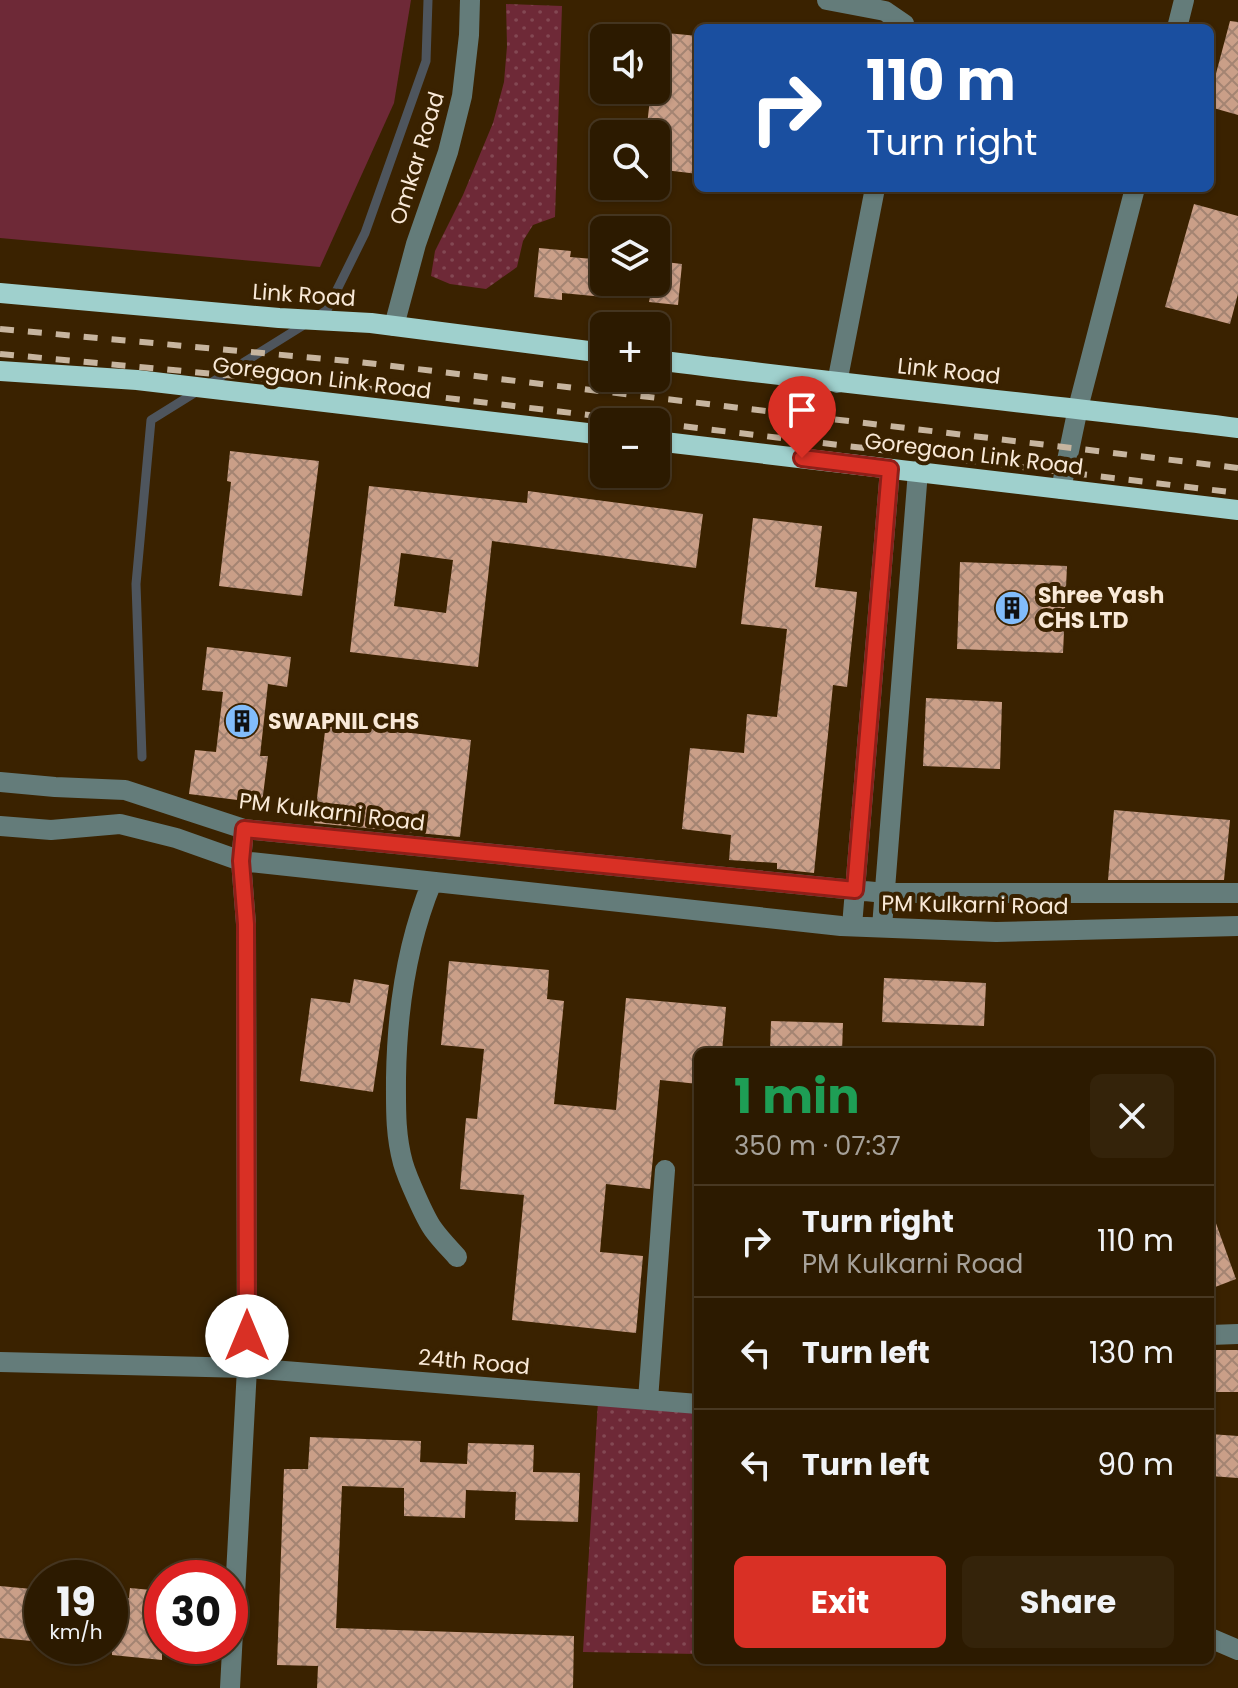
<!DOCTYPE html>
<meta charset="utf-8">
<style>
:root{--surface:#2c1a00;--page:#34230a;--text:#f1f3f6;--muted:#a6a199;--line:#483822;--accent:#d93025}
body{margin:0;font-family:Poppins,sans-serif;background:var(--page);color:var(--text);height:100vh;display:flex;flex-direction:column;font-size:30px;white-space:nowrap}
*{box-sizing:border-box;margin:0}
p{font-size:26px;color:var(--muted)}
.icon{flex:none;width:44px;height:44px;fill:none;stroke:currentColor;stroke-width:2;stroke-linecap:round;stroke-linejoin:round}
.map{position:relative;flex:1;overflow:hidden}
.drawer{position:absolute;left:694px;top:1048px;width:520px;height:616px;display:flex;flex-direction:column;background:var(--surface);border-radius:12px;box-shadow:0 2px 6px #0004,0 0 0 2px var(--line)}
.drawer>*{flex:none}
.hud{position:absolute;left:694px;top:24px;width:520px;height:168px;border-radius:12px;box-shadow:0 2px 6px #0004,0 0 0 2px var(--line);background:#1a4fa0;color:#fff;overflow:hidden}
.buttons{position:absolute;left:590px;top:24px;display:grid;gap:16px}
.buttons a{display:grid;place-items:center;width:80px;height:80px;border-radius:12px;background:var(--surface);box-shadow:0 2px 6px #0004,0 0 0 2px var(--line);font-size:40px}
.speed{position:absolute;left:24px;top:1560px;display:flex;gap:16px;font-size:40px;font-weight:700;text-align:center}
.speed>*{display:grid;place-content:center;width:104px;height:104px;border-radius:50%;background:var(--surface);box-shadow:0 2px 6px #0004,0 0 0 2px var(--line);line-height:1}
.speed small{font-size:20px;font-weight:400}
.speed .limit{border:12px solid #d22;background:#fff;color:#111}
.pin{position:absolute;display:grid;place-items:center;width:68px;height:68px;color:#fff;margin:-82px -34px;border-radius:50% 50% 50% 0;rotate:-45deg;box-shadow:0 0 8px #0007}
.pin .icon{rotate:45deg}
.me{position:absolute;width:88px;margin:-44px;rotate:0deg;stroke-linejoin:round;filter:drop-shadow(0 0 6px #0008)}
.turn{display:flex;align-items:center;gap:28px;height:168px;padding:0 40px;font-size:36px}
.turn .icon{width:104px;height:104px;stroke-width:2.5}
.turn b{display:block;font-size:56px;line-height:68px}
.round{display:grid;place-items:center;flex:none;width:84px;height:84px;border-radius:12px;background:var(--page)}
.summary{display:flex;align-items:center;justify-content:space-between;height:136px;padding:0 40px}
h1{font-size:48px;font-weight:700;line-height:60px;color:#1e9e55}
.primary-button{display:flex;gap:16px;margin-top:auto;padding:16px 40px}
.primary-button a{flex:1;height:92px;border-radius:12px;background:var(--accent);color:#fff;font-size:32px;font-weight:700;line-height:92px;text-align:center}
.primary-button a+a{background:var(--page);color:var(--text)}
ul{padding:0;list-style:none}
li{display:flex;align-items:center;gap:24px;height:112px;padding:0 40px;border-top:2px solid var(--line)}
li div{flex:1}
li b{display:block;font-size:30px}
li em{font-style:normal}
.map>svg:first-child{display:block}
.grass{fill:#6e2937}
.park{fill:url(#park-dots)}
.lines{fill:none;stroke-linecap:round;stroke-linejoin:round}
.stream{stroke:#4e555d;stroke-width:9}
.building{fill:url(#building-cross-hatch);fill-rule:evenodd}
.minor{stroke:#647c7a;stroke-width:20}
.major{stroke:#9fd0cd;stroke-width:20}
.rail{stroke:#c7b59f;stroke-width:6;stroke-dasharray:14 14;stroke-linecap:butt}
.route-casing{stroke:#8d1f18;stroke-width:20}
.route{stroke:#d93025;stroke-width:14}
.labels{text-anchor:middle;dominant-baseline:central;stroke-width:8;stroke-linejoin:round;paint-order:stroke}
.street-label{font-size:22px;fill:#f9e9d7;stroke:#3a2200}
.poi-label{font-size:22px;font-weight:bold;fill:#f9e9d7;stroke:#3a2200;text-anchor:start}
</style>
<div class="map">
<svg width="1238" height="1688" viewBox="0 0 1238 1688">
<defs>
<pattern id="park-dots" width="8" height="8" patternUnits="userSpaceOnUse" patternTransform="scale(2)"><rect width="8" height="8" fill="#6e2937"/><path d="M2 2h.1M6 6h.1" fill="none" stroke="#834853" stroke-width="1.8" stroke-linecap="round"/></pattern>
<pattern id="building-cross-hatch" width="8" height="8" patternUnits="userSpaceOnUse" patternTransform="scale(2)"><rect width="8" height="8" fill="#ca9f88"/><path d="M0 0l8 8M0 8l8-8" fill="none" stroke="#a48472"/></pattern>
</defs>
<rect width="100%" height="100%" fill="#3a2200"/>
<path class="grass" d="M0,0H411L394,103L320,267L0,238Z"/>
<path class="park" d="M506,4L562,6L555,217L533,225L523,241L517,267L486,289L450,284L431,276L435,251L463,195L493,123L504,82L507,46Z
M598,1401L698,1414V1654L583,1652Z"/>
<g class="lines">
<path class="stream" d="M319,315L327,310L365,233L426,61L428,0
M142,757L136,584L151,420L307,323"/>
</g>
<path class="building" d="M1230,21L1238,22V115L1210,107V96Z
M656,32L698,36V174L656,169V134H646L651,90H656Z
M1194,204L1238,216V294L1230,324L1165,307Z
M539,248L571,251L570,257L604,260V297L562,293V300L534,297Z
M657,261L682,264L678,305L649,302L653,282H656Z
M230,451L319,461L302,596L219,586L231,482L227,481Z
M369,486L527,503L528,491L703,514L696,568L492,541L478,667L350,652ZM401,553L453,560L446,613L394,606Z
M753,518L822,526L815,587L857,592L847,687L833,685L814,873L777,869V863L729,860L731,835L682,829L690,748L744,753L747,714L777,717L787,629L741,624Z
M960,562L1067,566L1063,653L957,649Z
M207,647L291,657L287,687L268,684L260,756H268L262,803L189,794L195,750L216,752L223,692L202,690Z
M926,698L1002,702L1000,769L923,766Z
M326,723L471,740L460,837L314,823Z
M1114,810L1230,820L1224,880H1108Z
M449,961L549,970L547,999L564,1001L554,1104L616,1110L626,998L726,1007L722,1052H698V1084L660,1080L650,1189L606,1184L600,1252L643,1256L636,1333L512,1320L524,1195L460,1189L466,1118L477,1119L484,1049L441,1045Z
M884,978L986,983L984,1026L882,1022Z
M354,979L389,985L373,1092L300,1081L311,998L350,1003Z
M771,1021L843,1023L842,1052H770Z
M1210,1215H1213L1236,1279L1210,1289Z
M1210,1350H1238V1392H1210Z
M1210,1434L1238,1436V1478L1210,1476Z
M310,1437L421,1441L420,1462L467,1464L468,1443L534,1445L533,1472L580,1473L578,1522L515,1520L516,1492L466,1490L465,1518L404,1516V1488L342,1486L336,1628L574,1636L573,1688H317L318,1666L277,1665L284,1469H308Z
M0,1586L42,1590V1642L0,1638Z
M130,1588L162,1591V1660L112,1655L110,1596L129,1598Z"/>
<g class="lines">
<path class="minor" d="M827,0L885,11L904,24L903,28
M1177,28L1184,0
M394,326L416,244L448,152L462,96L469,35L470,0
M837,383L875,188
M1061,489L1078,408L1135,188
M0,782L55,787L125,790L244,829L885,893H1238
M0,826L51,830L120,824L176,838L241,861L841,926L996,932L1238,926
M432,882C406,945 397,1010 396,1078C396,1107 395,1134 403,1163C407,1177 425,1218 433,1229C440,1239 449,1248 457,1257
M852,926L890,469
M882,927L918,471
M1210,1335L1238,1334
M0,1362L247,1368L698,1404
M648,1400L665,1170
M1210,1638L1238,1650
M230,1688L247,1368L246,924L241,861L244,829"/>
<path class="major" d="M0,293L279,318L371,323L604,353
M656,360C850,385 1044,404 1238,428
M0,371L137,380L604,435
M656,441L1238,510"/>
<path class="rail" d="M0,329L359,362L1238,468
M0,354L355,387L647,422
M656,423L1238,493"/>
</g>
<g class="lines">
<g class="route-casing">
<path id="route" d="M247,1336L246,924L241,861L244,829L855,890L890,469L802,458"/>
</g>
<use href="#route" class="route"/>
</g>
<defs>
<g id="building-disc" transform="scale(1.8)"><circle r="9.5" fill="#82bcfa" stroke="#3a2200"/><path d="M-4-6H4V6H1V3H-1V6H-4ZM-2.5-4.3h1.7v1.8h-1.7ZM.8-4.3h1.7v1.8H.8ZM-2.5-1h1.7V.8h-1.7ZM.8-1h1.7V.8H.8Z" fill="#111"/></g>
</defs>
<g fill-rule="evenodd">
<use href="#building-disc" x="1012" y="608"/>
<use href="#building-disc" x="242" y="721"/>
</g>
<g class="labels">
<g class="street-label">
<text transform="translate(417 158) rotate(-73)">Omkar Road</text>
<text transform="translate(304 295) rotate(4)">Link Road</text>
<text transform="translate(949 371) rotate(6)">Link Road</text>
<text transform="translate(322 378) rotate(7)">Goregaon Link Road</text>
<text transform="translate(974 454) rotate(7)">Goregaon Link Road</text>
<text transform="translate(332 812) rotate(7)">PM Kulkarni Road</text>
<text transform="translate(975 905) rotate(1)">PM Kulkarni Road</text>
<text transform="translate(474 1362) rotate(5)">24th Road</text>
</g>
<g class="poi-label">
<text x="1038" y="595">Shree Yash<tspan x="1038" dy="25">CHS LTD</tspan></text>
<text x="268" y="721">SWAPNIL CHS</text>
</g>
</g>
</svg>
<div class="buttons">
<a><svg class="icon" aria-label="sound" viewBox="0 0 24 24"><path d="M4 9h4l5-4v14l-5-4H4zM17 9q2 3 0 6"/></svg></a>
<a><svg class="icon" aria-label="search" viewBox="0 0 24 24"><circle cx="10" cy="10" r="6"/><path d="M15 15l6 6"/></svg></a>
<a><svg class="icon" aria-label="layers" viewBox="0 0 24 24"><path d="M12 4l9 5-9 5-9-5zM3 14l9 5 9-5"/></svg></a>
<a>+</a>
<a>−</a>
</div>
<div class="speed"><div>19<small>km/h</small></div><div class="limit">30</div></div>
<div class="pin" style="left:802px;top:458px;background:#d93025"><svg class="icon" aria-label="arrive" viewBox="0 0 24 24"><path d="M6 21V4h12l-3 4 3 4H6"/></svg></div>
<svg class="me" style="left:247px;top:1336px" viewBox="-20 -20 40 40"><circle r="19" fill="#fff"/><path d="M0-13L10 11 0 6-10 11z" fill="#d93025"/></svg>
<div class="hud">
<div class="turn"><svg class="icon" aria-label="right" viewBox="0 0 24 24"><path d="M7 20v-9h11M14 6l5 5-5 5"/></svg><div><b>110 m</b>Turn right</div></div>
</div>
<section class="drawer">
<div class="summary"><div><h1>1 min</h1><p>350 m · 07:37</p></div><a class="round"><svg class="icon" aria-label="close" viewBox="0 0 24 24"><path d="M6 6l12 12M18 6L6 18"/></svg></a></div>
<ul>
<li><svg class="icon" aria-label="right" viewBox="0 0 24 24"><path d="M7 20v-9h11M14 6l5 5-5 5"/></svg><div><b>Turn right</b><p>PM Kulkarni Road</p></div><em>110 m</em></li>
<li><svg class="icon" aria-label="left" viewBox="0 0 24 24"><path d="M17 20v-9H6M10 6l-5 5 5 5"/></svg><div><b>Turn left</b></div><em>130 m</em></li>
<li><svg class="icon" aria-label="left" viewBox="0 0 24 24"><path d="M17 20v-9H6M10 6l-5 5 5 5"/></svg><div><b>Turn left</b></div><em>90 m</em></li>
</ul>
<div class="primary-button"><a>Exit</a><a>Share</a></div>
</section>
</div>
